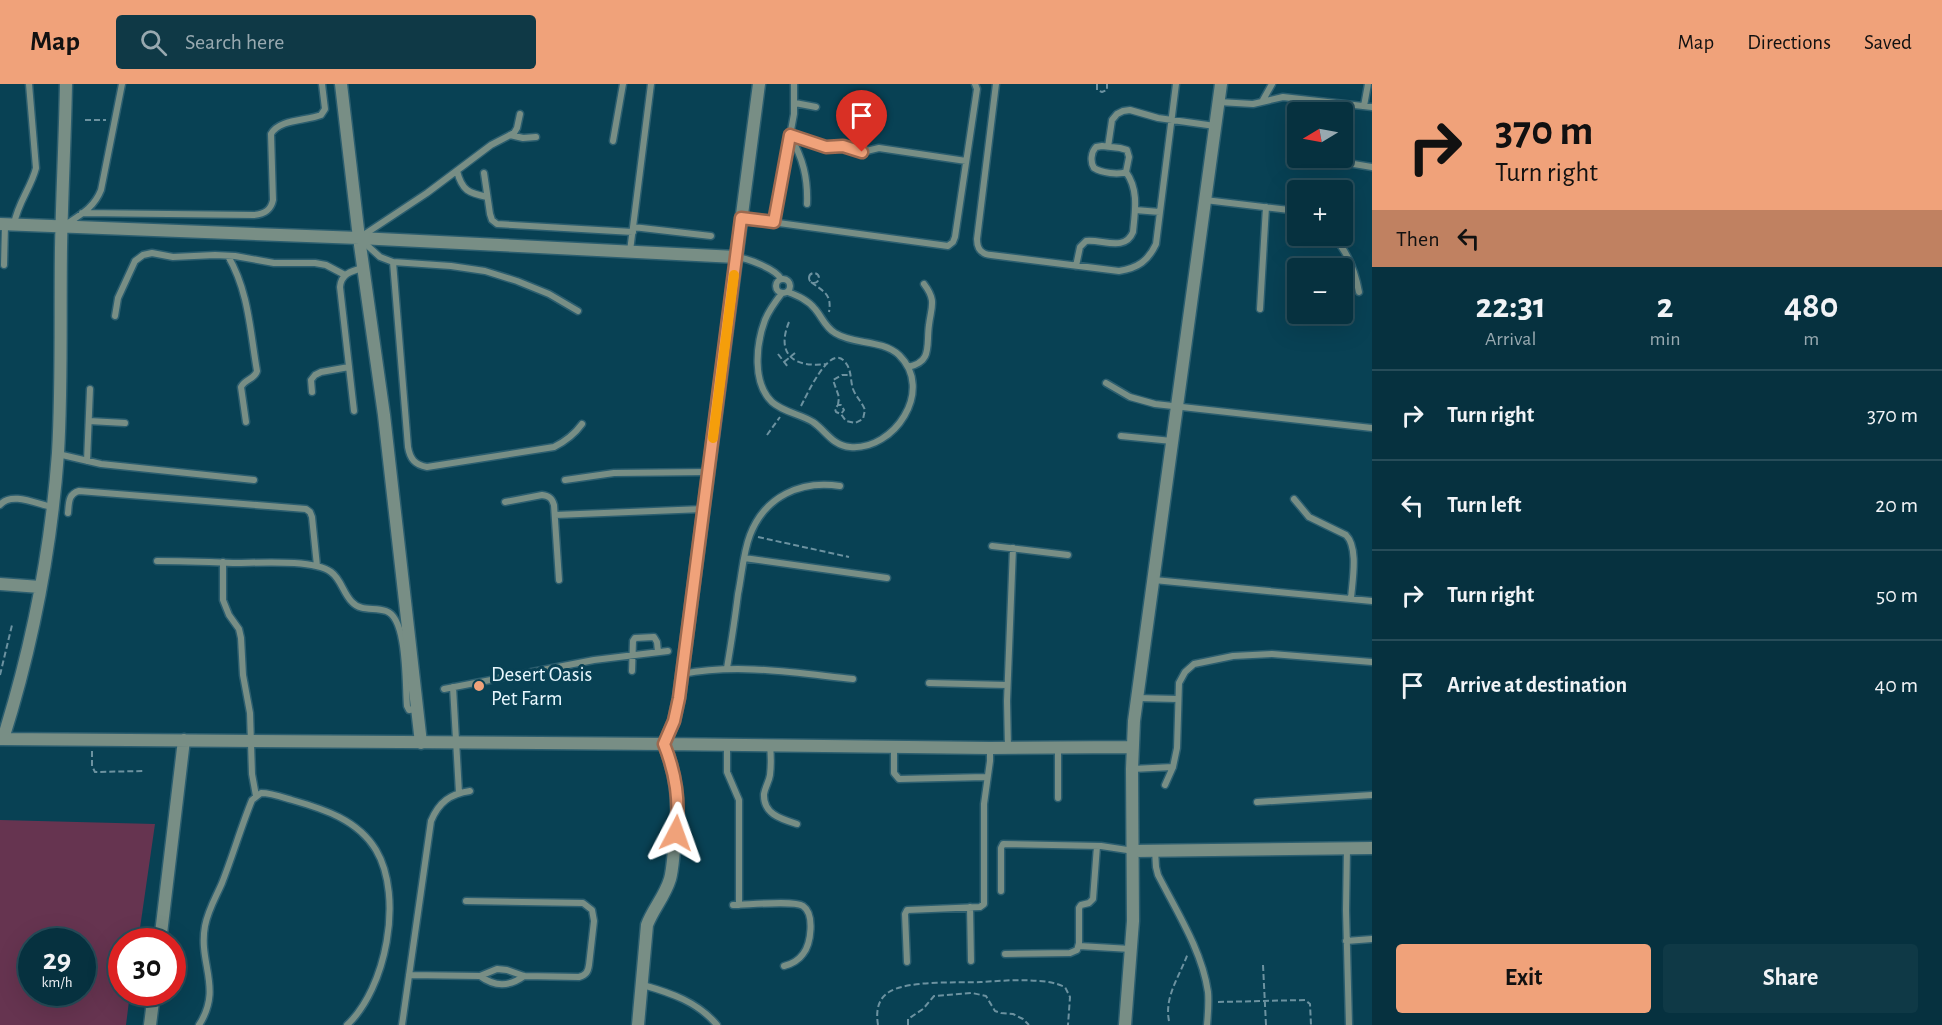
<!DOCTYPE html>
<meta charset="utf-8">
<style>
:root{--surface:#06313f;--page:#0f3946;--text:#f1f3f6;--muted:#98a9b0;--line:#274c59;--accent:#f0a27a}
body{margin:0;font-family:"Alegreya Sans",sans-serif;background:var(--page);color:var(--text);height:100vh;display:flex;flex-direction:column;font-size:22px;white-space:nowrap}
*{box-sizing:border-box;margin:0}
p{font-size:20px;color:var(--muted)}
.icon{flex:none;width:33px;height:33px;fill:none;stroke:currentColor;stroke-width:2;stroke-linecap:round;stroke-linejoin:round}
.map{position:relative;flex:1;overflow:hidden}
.side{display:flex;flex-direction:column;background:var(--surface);width:570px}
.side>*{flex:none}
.top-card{background:#f0a27a;color:#111;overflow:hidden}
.needle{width:39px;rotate:260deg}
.buttons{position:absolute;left:1287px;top:18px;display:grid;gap:12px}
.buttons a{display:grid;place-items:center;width:66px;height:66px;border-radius:6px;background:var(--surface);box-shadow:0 6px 24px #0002,0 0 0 2px var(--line);font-size:30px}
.speed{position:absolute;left:18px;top:844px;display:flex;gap:12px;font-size:30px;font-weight:700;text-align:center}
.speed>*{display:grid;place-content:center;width:78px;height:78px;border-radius:50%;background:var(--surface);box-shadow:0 6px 24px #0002,0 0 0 2px var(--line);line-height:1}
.speed small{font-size:15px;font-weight:400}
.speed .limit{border:9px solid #d22;background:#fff;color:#111}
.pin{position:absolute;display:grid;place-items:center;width:51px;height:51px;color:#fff;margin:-62px -26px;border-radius:50% 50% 50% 0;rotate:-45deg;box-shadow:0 0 6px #0007}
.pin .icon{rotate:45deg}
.me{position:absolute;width:66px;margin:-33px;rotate:4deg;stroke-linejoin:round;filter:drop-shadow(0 0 4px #0008)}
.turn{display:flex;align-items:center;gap:21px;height:126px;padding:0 24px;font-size:27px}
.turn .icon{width:78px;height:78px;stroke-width:2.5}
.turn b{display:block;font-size:42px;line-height:51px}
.then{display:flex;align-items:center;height:57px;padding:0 24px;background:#0003;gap:12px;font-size:22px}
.eta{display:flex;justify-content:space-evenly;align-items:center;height:102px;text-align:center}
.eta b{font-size:36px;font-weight:600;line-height:42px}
.button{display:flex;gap:12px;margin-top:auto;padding:12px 24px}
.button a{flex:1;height:69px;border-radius:6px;background:var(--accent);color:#111;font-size:24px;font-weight:600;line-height:69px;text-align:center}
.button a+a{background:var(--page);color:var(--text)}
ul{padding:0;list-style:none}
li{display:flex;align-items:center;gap:18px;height:90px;padding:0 24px;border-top:2px solid var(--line)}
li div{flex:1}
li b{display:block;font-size:22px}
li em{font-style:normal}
header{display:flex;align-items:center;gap:36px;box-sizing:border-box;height:84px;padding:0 30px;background:var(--accent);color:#111}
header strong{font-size:28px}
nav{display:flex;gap:33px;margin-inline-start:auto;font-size:21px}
.search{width:420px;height:54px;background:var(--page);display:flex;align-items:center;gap:15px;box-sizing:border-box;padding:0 21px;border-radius:6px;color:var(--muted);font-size:22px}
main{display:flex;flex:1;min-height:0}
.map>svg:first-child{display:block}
.green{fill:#663450;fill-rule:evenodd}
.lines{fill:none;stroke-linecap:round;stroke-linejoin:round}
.service-casing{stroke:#2c5e6f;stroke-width:9}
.minor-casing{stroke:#2c5e6f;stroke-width:15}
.path{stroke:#6c92a0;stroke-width:2;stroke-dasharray:6 3;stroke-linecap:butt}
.service{stroke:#788e85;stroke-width:6}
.minor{stroke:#788e85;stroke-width:12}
.route-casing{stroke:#9c694f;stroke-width:15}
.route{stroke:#f0a27a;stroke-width:10}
.slow{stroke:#f59e0b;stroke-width:10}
.poi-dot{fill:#f0a27a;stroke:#084154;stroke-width:2}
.labels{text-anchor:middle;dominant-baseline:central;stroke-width:6;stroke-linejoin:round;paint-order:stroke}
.poi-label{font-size:21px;fill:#e6f6fd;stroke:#084154;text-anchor:start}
</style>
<header>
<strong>Map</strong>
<div class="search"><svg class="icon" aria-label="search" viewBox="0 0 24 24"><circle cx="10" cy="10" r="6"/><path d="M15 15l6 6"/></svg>Search here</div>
<nav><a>Map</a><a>Directions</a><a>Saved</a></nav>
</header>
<main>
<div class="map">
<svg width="1372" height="941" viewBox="0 0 1372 941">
<rect width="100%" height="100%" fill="#084154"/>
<path class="green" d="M0,736L155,740L138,858H122V909H130L126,941H0ZM32,858H82V909H32Z"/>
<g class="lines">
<g class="service-casing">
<path id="service" d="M996,0L977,155C977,165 981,170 991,171L1119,187C1138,184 1148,177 1156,160L1176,0
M1263,16L1272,0
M1219,18L1253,20L1283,13L1372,23
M795,19L816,23
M1364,22L1368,0
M520,30L517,44L514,49L491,61L427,109L359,154L380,173L393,178L451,182L485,187L517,197L549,210L578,227
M510,51L523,54L536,53
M790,51L826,63L843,61L862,68L879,64L966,77
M790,52C803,74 808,94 807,120
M613,57L623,0
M1102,62L1120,64L1127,66L1129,73L1126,88C1118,91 1102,89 1094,84C1090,78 1091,68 1096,63Z
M1108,63L1112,36L1117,30L1123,27L1130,26L1158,34L1215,42
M1330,76L1372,83
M457,87C462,107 469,109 487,113
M484,89L490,130L492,136L497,140L633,148
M1205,116L1298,127
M1135,126L1160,128
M82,129L254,131C265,130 271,126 273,116L271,50C279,35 306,37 321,31L325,25L322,0
M742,134L948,162L953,158L955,153L977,5L975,0
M774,138L794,30V0
M14,140C18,118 31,104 36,84L29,0
M65,141C80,131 94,124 101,106L122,0
M633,143L711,152
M1333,152C1348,168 1355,186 1359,208
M630,167L651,0
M228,172C249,208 250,247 257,287C255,295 245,295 241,303L246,338
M736,173C747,174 776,185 781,195
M393,178L408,363C410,375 415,381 427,383L554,363C566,357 574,351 582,340
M4,181L5,141
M1076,182L1080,163L1086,157C1102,155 1125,168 1133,148C1135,127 1139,106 1126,88
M776 202a7 7 0 1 1 14 0a7 7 0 1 1-14 0Z
M782,209C775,218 769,226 765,236C756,260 752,299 772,318C783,328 800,330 813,338C826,347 833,362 850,363C894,367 935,306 899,271C881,255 854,261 835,249C825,243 822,233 815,225C808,216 798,212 788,208
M1260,225L1266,123
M115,232L118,214L135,177L143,171L152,169L173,173L215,171L235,172L274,179H315L326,181L345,191
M908,283C933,278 926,261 929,241C931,223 937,217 924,200
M1106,299L1130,313L1155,320L1372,344
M312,308L311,296L315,291L321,288L349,283
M354,327L340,203C341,190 351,187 363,184
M89,337L125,339
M1121,352L1172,357
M58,370L101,380L254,396
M87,377L90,305
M565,396L614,389L708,388
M1294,415L1309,433L1346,451C1359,464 1352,498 1351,515
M505,418L542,411C549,412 552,414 554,421L559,496
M0,421C11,407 37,420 52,423
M68,429C69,419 68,410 79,407L306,425L310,428L312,433L317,482
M555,431L703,425
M992,462L1068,471
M744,474L887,494
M157,477C183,477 209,478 236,479C258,479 313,475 331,488C341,495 343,509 352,518C361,528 374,523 386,527C408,534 405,602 407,622L409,626L417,625
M223,478V516L229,531L239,545L241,554L243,591L250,629L252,690L256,712
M1154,496L1372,517
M727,584C731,560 735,535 738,510C742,491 743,469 750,451C765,412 801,396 840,402
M632,587L633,557L635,554L654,553L657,558L658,568
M682,590C739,579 796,589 853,595
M929,599L1007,601
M453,603L459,709
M444,605L594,576L668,567
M1137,614L1178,615
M727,661V688L739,716V821
M770,662C771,671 771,682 770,691C769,698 765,703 764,710C763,730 781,735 797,740
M894,663V689L899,695L986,693
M1008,664L1007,617L1013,464
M1058,664V714
M1132,685L1173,683
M1165,701L1173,683L1177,664L1179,599L1185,588L1194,580L1233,572L1272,570L1372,578
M1257,718L1372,711
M1347,764L1346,826L1349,941
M1155,766L1156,783L1158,791C1177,828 1202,867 1208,908C1209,919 1208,930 1207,941
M1001,807V764L1003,760L1101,762L1134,767
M466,817L583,819L592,826L594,837L589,881C588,888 586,891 579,893L524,892L507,886L497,885L480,892C495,903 509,903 524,892
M733,821C747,821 794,816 803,822C815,830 811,860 803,870C798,877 792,880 784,882
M970,823L971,877
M1346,857L1372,855
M1079,862L1131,865
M1005,870L1070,869L1077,866L1079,859V824L1081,821L1089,819L1093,815L1097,762
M907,878L905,830L907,826L980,823L984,820V720L990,677V665
M409,891L480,892
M643,901C671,909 698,918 717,941
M199,941C223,904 198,880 205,842C208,826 216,813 222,799C233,771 241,743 252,716L261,709C271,709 282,713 292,716C324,725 358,736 376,766C404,813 386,905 347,941
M402,941L431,737C439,718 450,710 470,707"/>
</g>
<g class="minor-casing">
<path id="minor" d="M341,0L359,154L384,331L421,659
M0,140L359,154L736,173
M0,500L40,503
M0,655L664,660L990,664L1133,663
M3,655C32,563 51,466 58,369C62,301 60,232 61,164C62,109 65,55 66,0
M1134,767L1372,764
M160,858L184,656
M150,941L154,909
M638,941L647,841C653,825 665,812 670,795C673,784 673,771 675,759C679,721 678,695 664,660L674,637L679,614L759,0
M1125,941L1133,837L1132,685L1134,637L1221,0"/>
</g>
<path class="path" d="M1097,0V6L1102,8L1107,6V0
M85,36H106
M809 194a5 5 0 1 1 10 0a5 5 0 1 1-10 0Z
M811,198C824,208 832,210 829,228
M789,238C775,272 796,284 827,280
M778,270L788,283
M784,278L795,269
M838,321L839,313L833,296L842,291H850
M801,322C806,313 830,258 845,278C852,286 850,296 853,305C856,313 862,318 865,326L863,335L855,339L846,337L841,330L836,328L835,325L838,321H841L844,326L841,330
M767,351L780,333
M758,453L849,473
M0,591L12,541
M92,667V682L95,688L143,687
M1263,881L1266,941
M1218,918L1305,916L1310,920L1311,941
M1169,937C1164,912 1180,892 1188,869
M878,941C876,929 877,915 889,908C908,896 958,899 981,898C1000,897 1019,895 1038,897C1047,897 1056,899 1065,903L1070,913L1068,941
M908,941V935L923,925L934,912L972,909L986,912L995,927L1001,929L1013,930L1023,935L1029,941"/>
<use href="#service" class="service"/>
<use href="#minor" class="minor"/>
</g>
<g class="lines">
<g class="route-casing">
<path id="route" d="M676,749C680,717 676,690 664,660L674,637L679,614L741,134L774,138L790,51L826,63L843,62L862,68"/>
</g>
<use href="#route" class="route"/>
<path class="slow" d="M713,354L734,191"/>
</g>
<circle class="poi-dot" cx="479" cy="602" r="6"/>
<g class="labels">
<g class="poi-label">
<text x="491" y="590">Desert Oasis<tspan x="491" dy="24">Pet Farm</tspan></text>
</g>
</g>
</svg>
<div class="buttons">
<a><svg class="needle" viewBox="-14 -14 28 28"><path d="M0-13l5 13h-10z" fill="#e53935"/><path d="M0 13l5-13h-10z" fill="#98a9b0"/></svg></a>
<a>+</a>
<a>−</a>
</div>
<div class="speed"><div>29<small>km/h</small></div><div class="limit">30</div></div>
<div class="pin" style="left:862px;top:68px;background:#d93025"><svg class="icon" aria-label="arrive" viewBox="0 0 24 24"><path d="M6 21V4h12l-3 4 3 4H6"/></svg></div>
<svg class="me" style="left:676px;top:749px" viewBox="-20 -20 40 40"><path d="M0-17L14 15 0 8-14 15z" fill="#f0a27a" stroke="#fff" stroke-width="4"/></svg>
</div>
<section class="side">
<div class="top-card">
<div class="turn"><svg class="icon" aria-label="right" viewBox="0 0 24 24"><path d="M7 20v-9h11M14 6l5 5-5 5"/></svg><div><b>370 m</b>Turn right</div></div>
<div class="then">Then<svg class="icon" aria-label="left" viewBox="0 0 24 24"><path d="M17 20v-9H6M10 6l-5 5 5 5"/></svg></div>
</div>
<div class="eta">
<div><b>22:31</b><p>Arrival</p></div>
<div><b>2</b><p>min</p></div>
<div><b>480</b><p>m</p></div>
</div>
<ul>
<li><svg class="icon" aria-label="right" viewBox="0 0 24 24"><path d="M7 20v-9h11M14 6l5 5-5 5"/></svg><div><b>Turn right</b></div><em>370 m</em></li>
<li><svg class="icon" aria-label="left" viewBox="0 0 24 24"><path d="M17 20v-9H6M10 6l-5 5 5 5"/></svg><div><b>Turn left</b></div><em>20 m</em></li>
<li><svg class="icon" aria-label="right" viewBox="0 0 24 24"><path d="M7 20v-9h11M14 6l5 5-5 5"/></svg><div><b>Turn right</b></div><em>50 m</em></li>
<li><svg class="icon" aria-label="arrive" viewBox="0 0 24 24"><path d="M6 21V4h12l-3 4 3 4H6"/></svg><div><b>Arrive at destination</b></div><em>40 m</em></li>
</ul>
<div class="button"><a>Exit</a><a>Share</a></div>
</section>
</main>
